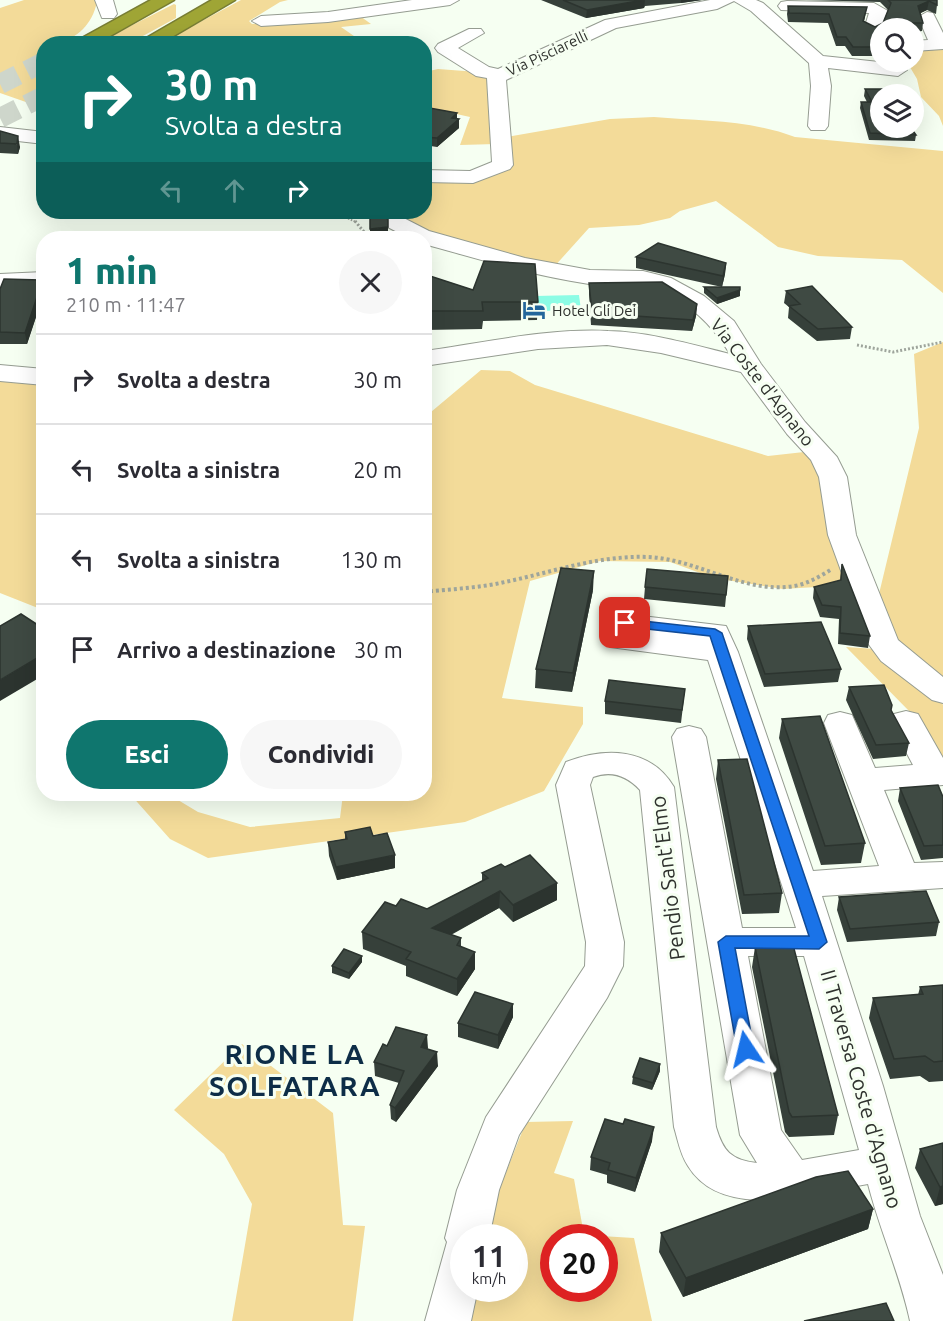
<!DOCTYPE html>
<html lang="it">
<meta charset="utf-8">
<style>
:root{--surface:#fff;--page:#f7f7f7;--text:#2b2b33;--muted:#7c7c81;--line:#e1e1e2;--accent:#0f766e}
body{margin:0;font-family:Ubuntu,sans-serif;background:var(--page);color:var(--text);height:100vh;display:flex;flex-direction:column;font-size:22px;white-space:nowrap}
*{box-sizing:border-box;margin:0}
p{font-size:20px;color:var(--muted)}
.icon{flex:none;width:33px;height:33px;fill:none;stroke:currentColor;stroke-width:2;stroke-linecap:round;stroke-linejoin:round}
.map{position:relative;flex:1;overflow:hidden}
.side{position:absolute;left:36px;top:231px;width:396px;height:570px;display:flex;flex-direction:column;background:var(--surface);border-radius:24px;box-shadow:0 6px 24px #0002}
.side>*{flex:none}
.banner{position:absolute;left:36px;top:36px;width:396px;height:183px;border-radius:24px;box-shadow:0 6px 24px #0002;background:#0f766e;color:#fff;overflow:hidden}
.fabs{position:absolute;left:870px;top:18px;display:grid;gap:12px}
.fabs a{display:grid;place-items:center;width:54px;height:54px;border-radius:50%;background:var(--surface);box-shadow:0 6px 24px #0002;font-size:30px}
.speed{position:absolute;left:450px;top:1224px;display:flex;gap:12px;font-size:30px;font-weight:700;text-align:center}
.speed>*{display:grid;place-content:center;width:78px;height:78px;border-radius:50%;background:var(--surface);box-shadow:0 6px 24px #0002;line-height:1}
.speed small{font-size:15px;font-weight:400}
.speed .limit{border:9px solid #d22;background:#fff;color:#111}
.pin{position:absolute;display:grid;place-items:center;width:51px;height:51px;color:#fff;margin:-26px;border-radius:12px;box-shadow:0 3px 9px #0006}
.me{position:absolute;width:66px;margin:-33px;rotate:350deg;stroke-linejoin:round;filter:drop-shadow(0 0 4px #0008)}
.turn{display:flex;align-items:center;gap:21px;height:126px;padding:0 30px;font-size:27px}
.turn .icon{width:78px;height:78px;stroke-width:2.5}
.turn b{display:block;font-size:42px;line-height:51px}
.lanes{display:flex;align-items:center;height:57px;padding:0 30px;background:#0003;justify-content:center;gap:30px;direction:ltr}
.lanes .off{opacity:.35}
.round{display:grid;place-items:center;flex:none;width:63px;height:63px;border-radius:32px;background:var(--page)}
.summary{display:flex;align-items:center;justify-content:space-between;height:102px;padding:0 30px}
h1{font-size:36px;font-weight:800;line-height:45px;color:var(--accent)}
.cta{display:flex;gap:12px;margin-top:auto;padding:12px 30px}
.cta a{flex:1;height:69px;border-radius:36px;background:var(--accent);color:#fff;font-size:24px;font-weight:800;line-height:69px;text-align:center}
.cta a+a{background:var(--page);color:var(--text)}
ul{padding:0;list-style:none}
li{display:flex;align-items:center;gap:18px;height:90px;padding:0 30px;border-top:2px solid var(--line)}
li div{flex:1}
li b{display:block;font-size:22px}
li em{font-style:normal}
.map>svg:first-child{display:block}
.green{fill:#f3db99;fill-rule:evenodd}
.water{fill:#8cfce5}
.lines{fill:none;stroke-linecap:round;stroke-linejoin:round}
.highway-tunnel{stroke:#ced6cb;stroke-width:20;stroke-dasharray:20 10;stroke-linecap:butt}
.minor-casing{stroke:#959c91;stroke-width:2}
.highway-casing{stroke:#787d33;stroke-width:3}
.path-far2{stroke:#9ea59c;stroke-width:2;stroke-dasharray:1.5 1.5;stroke-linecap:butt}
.path-far1{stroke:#9ea59c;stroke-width:3;stroke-dasharray:2 2;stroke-linecap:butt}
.path{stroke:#9ea59c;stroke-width:4;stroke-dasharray:3 3;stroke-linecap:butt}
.minor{fill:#fff;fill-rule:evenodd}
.highway{fill:#9fa535;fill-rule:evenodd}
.wall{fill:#36403a}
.shaded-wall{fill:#2c342f}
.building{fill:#3f4a43;stroke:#2c342f;stroke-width:1.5}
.route{fill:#1a73e8;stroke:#114b97;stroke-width:1.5}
.labels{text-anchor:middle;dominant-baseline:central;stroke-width:6;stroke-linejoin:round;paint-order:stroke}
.far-street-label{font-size:15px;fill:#2f322e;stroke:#f6fff2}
.far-poi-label{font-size:15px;fill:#2f322e;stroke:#f6fff2;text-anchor:start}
.street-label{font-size:18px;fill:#2f322e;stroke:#f6fff2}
.near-street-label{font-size:21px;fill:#2f322e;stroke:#f6fff2}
.near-district-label{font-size:28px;font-weight:bold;letter-spacing:1.5px;fill:#0d2d47;stroke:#f6fff2}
</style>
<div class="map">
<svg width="943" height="1321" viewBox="0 0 943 1321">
<rect width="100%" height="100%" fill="#f6fff2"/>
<path class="green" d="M24,0H97C95,19 80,38 61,41L67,43L44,44L43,108L0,93V8Z
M241,0H288L280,2L249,21L252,24L360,16L371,24L341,27L364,43L159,44Z
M174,4L176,5V18L130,43L95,44Z
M943,46V126L939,116L921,97L917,79L907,62H914V48Z
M438,69L478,72L490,76L496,144L460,145L470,117L425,107V72Z
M654,117C701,121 751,120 795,137L943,151V293L902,260L818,256L778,247L716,201L680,211L670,218L639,225L589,228L553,268L445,241L395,215L380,212H424L425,177L501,172L506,137L610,119Z
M943,342V685L898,653L878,598L919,428L914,354Z
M481,370L510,371L535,385L768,456L804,452L822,472L850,585L783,589L714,578L670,562L600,561L530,581L502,698L583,707V724L544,791L465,822L208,858L170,839L130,794H168L198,812L250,827L340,818L343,794H424V606L427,600H424L425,417Z
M0,376L43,381V610L0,593Z
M846,647L876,649L941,701L943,705V770L911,713Z
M242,1044L333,1113L343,1225L365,1226L353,1321H232L252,1204L224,1154L174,1110Z
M573,1121L554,1173L574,1179L584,1235L634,1238L652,1321H468L476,1289L514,1288V1238L488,1237L499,1190L526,1122ZM554,1238H604V1288H554Z"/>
<path class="water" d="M579,295L581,310L537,311L535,296Z"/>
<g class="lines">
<path class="highway-tunnel" d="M0,84L44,62
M0,118L44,96"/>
<g class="minor-casing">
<path id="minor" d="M95,0H113L117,14L114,18H102Z
M412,0H459L450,5L328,22L261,26L252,21L261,16L328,12Z
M710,0H756L763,3L823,56L898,64L907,70L898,76L828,68L831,86L828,126L825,130H811L808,126L811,86L809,63L751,11L734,1L717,9L616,28L506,80L513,165L510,169L473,183L424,182V170L470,171L492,162L487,78L476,76L438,52L435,48L438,44L469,29H481L484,33L458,48L489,67L498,69L605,20Z
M787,1L874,3L888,11L880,31L873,34L864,29L869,13L781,10L778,6L781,2Z
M927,12L933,13L943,33V49L914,51V41L928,40L918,17Z
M0,127L44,132V144L0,139Z
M365,212H392L429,231L525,258L590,270L643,271L671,278L704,296L734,321L761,364L805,422L837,457L847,477L856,535L898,640L943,677V703L932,700L881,661L867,642L828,535L819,477L811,460L787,434L741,372L661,353L607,345L538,349L424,366V351C485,343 546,328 608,331C649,332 690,344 730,354C711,323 690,304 657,289C636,280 610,287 589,284C533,276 479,259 424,244V238H409L368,217Z
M44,272V286L0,288V274Z
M0,365L44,369V385L0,381Z
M625,614L726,626L738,652L813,871L879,866L824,723L828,715L840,712L852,715L875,768L913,765L890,722L894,714L906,711L918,714L943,758V785L884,790L914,863L943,862V888L822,896L883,1086L920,1216L943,1275V1321H910C900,1274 880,1231 868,1184C816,1193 723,1223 688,1166C680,1154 678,1140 674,1127L640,790C627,776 612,770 593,777L590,785L624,942L623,966L607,998L519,1135L499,1190L489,1238H464V1288H478L471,1321H425L447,1242L445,1238L457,1190L486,1117L585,966L586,942L556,785L566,762C605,747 650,747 674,787L716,1127C723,1151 731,1160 757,1163L740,1135L672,737L677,729L689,726L701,729L706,737L742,928H796L708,660L610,647L605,640L614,616ZM748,956H804L859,1150L802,1160L781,1130Z"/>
</g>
<g class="highway-casing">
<path id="highway" d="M151,0H174L96,44H71Z
M212,0H235L160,44H136Z"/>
</g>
<path class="path-far2" d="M313,212L340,215L356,222"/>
<path class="path-far1" d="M355,221L369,238
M857,345L893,352L943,342"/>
<path class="path" d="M424,592C451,589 479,588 505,582C553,572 599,555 648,557C699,559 748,597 799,585C811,582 822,575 832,569"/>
<use href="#minor" class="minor"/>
<use href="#highway" class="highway"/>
</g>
<path class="wall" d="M541,0H702L681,3L645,6L644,8L586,18Z
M806,0H937V5L936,14L927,10L920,13L923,23L922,31L916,32L915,39L914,41V28H880V56H852L845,46H836L828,23L788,22L787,14L788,6L867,7L864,22L875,27L883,23L888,10L880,2Z
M865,89L916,135L915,141L869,140L860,108L861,102H867L864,96Z
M424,107L459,119V128L437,147L424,145Z
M0,131L20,147L18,154L0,153Z
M636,257L726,263L725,274L722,287L636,268Z
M424,274L473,290L538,302L537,320L483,321L482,329L424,330Z
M589,283L697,304L696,316L692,331L591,325L589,294Z
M41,285L43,296L27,344H0V289Z
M704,287L740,296L717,304L704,293Z
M786,291L852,327L850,339L817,341L788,318L789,307L784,303Z
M842,564L870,636L868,648L838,644L839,619L820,617L813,598L814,587L840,581Z
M728,576L725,607L644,599L645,587Z
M593,590L572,692L535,688L536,669Z
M748,626L841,669L838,682L764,687L747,639Z
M849,687L891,711L909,743L906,756L873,759L846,700Z
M685,689L681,723L605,714V701Z
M782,719L865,843L861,863L821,865L779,738Z
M718,760L782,893L779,913L742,914L716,779Z
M900,788L943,797V858L921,860L898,801Z
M345,832L373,836L395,868L337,880L329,856L328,842L345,839Z
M482,873L557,900L513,922L499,908L451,935L461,938V946L475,969L457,996L406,976V966L363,949L362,932L396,906L427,909L482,881Z
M839,897L939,922L936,936L847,942L837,910Z
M755,947L838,1115L834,1135L789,1137L785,1132L752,967Z
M362,962L349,979L332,973V966Z
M943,985V1081L929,1082L920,1076L890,1079L869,1018L873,998L918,995L920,987Z
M513,1004V1017L498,1049L458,1037V1023Z
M427,1035V1049L438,1066L396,1122L391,1119L390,1105L399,1083L375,1076L374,1062L387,1046Z
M660,1071L652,1090L632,1084L633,1077Z
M623,1124L652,1141L635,1192L607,1183V1175L590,1170L591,1157Z
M943,1143V1204L935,1206L915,1168L920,1149Z
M873,1209L868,1229L683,1297L659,1252L661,1233Z"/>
<path class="shaded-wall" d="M645,0L644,8L586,18L587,10Z
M681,0H702L681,3Z
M929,1L927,10L917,15L918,6Z
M916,30L915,39L914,41V33Z
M457,113V121L459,119V128L437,147V138L452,118Z
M18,136L20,147L18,154L17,144Z
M388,227V238H370V229Z
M726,263L725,274L722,287L723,276Z
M40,280L43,296L27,344L25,333Z
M740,290V296L717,304V298Z
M697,304L696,316L692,331L693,320Z
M594,571L593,590L572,692L573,673Z
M44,654V675L0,701V680Z
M395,855V868L337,880L336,867Z
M557,883V900L513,922V905Z
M500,891L499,908L433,944L432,928Z
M475,952V969L457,996V979Z
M362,956V962L349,979V973Z
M513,1004V1017L498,1049V1035Z
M427,1035L428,1048L422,1061L421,1047Z
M437,1052L438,1066L396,1122L395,1108Z
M660,1064V1071L652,1090L653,1083Z
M654,1127L652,1141L635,1192L636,1178Z
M943,1186V1204L935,1206L940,1187Z
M873,1209L868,1229L683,1297L686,1278Z"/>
<path class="building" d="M563,0H643L587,10Z
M888,0H937V5L929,1L918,6L923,23H913L916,30L914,33V28H880V47H853L846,37H837L829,14L789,13L788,6L867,7L863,21L875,27L883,23L891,3Z
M865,89H887L891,94H880V128H911L916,135L870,133L861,102H872Z
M424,107L457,113L452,118L459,119L437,138L424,137Z
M0,131L18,136L17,144L0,143Z
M370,212L388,219V227L370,229Z
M658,243L726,263L723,276L636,257Z
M484,261L535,264L538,302H482L483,311H424V274L473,290Z
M4,279L40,280L38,285H41L25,333L0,332V289Z
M662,282L697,304L693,320L592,313L589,283Z
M812,286L852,327L818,329L789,306L800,304L786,291Z
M704,287H740V290L717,298Z
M842,564L870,636L840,633L841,607L822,605L814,587L841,580Z
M561,568L594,571L573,673L536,669Z
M647,569L728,576L726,595L645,587Z
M21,614L44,629V654L0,680V626Z
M821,622L841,669L765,674L748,626Z
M609,680L685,689L682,710L605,701Z
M884,685L892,705L891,710L909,743L876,745L849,687Z
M820,716L865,843L825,846L782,719Z
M747,759L782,893L744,895L718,760Z
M938,785L943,797V845L924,846L900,788Z
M370,827L373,836L387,833L395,855L336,867L328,842L347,839L345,832Z
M530,855L557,883L513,905L500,891L432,928L461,938L457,945L475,952L457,979L406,959L411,952L362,932L385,902L396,906L401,899L427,909L488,878L482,873L501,864L505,867Z
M926,891L939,922L850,929L839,897Z
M793,945L838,1115L792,1117L789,1112L755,947Z
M344,949L362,956L349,973L332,966Z
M943,985V1061L934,1062L925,1056L894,1059L873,998L923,994L920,987Z
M475,992L513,1004L498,1035L458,1023Z
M396,1027L427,1035L421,1047L437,1052L395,1108L390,1105L404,1071L374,1062L383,1044L387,1046Z
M640,1058L660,1064L653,1083L633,1077Z
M605,1119L623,1124L625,1119L654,1127L636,1178L608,1170L610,1163L591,1157Z
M943,1143V1186L940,1187L920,1149Z
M848,1171L873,1209L686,1278L661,1233L816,1177Z
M886,1303L894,1321H804Z"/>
<path class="route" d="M625,619L715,629L722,633L827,942L819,949L735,948L754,1049L752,1054H739L737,1049L718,942L726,936H809L710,636L620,626L618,623Z"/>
<defs>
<g id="hotel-bare" transform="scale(1.8)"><path d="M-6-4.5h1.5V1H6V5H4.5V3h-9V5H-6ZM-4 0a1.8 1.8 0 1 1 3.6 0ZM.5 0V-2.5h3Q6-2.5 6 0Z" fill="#23669b" stroke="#f6fff2" stroke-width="2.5" paint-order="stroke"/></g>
</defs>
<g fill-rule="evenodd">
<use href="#hotel-bare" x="534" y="310"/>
</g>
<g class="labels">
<g class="far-street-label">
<text transform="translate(547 53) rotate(-25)">Via Pisciarelli</text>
</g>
<g class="far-poi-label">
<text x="552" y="310">Hotel Gli Dei</text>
</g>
<g class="street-label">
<text transform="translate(763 382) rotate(52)">Via Coste d'Agnano</text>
</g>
<g class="near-street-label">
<text transform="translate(667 878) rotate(-97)">Pendio Sant'Elmo</text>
<text transform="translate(862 1089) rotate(74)">II Traversa Coste d'Agnano</text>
</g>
<g class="near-district-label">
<text x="295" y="1053">RIONE LA<tspan x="295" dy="32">SOLFATARA</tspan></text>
</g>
</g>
</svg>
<div class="fabs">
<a><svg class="icon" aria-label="search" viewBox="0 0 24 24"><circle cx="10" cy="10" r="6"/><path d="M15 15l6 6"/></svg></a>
<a><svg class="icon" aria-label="layers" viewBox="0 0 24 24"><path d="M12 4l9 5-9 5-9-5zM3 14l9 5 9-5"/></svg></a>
</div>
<div class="speed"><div>11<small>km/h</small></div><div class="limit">20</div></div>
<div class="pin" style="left:625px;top:623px;background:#d93025"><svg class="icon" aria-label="arrive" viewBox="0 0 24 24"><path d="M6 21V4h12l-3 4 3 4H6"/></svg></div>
<svg class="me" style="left:746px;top:1049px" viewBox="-20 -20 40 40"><path d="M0-17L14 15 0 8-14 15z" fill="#1a73e8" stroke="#fff" stroke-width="4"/></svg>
<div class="banner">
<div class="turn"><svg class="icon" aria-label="right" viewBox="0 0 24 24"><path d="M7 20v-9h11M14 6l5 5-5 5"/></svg><div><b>30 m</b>Svolta a destra</div></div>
<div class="lanes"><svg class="icon off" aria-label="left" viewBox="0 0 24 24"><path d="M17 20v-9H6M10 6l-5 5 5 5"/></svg><svg class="icon off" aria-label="ahead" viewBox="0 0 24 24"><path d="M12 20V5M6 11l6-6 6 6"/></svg><svg class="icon" aria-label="right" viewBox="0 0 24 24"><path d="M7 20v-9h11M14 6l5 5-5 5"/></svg></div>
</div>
<section class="side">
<div class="summary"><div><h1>1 min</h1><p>210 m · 11:47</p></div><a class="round"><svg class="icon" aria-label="close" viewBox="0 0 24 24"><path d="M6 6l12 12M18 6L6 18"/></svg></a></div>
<ul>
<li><svg class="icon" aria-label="right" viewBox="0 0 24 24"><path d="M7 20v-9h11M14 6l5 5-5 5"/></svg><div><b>Svolta a destra</b></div><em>30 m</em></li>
<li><svg class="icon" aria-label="left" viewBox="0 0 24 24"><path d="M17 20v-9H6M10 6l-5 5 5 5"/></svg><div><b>Svolta a sinistra</b></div><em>20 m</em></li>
<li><svg class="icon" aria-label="left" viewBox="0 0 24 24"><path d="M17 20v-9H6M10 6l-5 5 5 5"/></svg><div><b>Svolta a sinistra</b></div><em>130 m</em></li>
<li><svg class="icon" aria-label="arrive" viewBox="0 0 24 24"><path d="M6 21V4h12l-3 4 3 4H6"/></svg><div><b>Arrivo a destinazione</b></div><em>30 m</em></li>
</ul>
<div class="cta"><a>Esci</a><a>Condividi</a></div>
</section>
</div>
